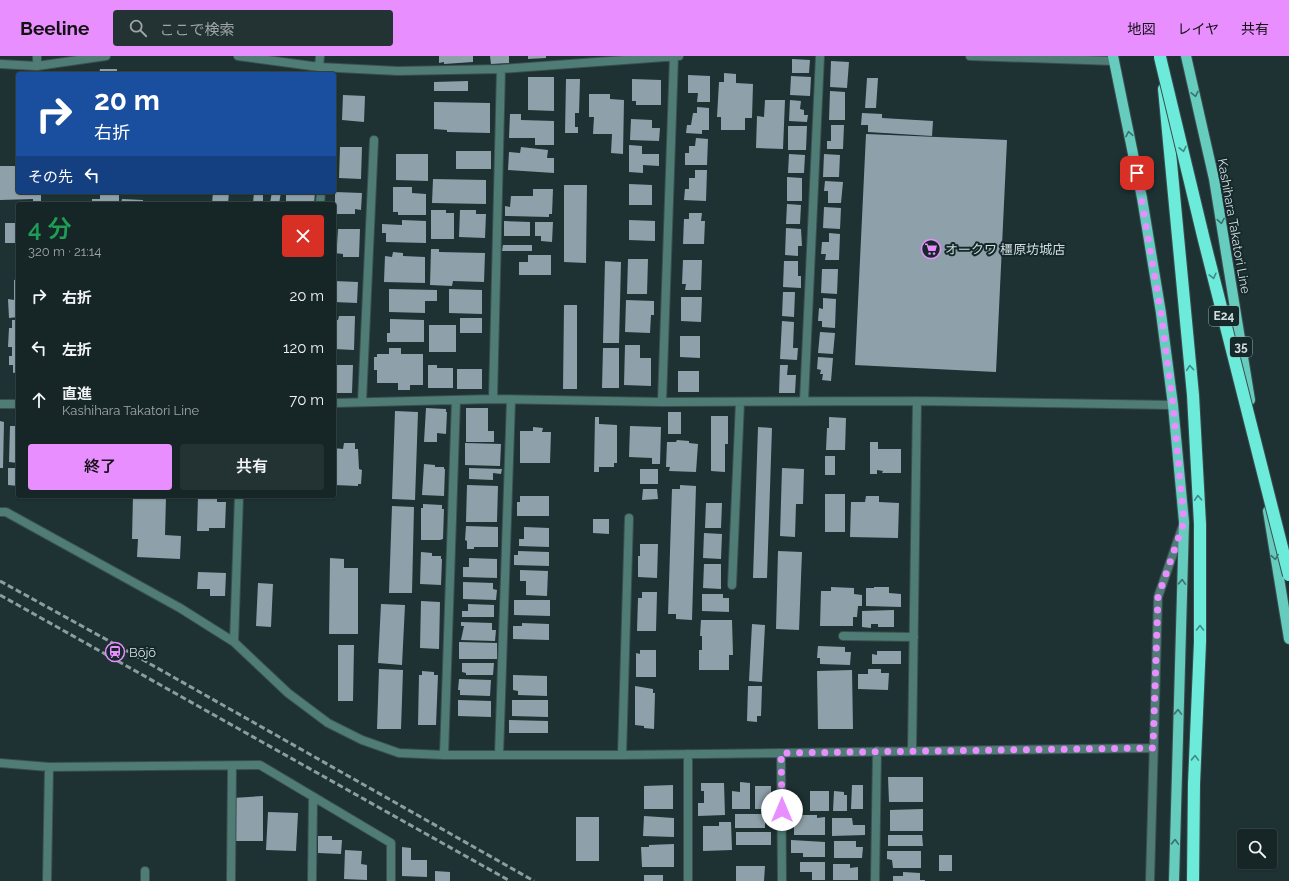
<!DOCTYPE html>
<html lang="ja">
<meta charset="utf-8">
<style>
:root{--surface:#162627;--page:#233233;--text:#f1f3f6;--muted:#9ea5a7;--line:#354344;--accent:#e88eff}
body{margin:0;font-family:Raleway,"Noto Sans JP",sans-serif;background:var(--page);color:var(--text);height:100vh;display:flex;flex-direction:column;font-size:15px;white-space:nowrap}
*{box-sizing:border-box;margin:0}
p{font-size:13px;color:var(--muted)}
.icon{flex:none;width:22px;height:22px;fill:none;stroke:currentColor;stroke-width:2;stroke-linecap:round;stroke-linejoin:round}
.map{position:relative;flex:1;overflow:hidden}
.panel{position:absolute;left:16px;top:146px;width:320px;height:296px;display:flex;flex-direction:column;background:var(--surface);border-radius:4px;box-shadow:0 1px 3px #0004,0 0 0 1px var(--line)}
.panel>*{flex:none}
.banner{position:absolute;left:16px;top:16px;width:320px;height:122px;border-radius:4px;box-shadow:0 1px 3px #0004,0 0 0 1px var(--line);background:#1a4fa0;color:#fff;overflow:hidden}
.controls{position:absolute;left:1237px;top:773px;display:grid;gap:8px}
.controls a{display:grid;place-items:center;width:40px;height:40px;border-radius:4px;background:var(--surface);box-shadow:0 1px 3px #0004,0 0 0 1px var(--line);font-size:20px}
.pin{position:absolute;display:grid;place-items:center;width:34px;height:34px;color:#fff;margin:-17px;border-radius:8px;box-shadow:0 2px 6px #0006}
.me{position:absolute;width:44px;margin:-22px;rotate:0deg;stroke-linejoin:round;filter:drop-shadow(0 0 3px #0008)}
.turn{display:flex;align-items:center;gap:14px;height:84px;padding:0 12px;font-size:18px}
.turn .icon{width:52px;height:52px;stroke-width:2.5}
.turn b{display:block;font-size:28px;line-height:34px}
.then{display:flex;align-items:center;height:38px;padding:0 12px;background:#0003;gap:8px;font-size:15px}
.round{display:grid;place-items:center;flex:none;width:42px;height:42px;border-radius:4px;background:var(--page)}
.head{display:flex;align-items:center;justify-content:space-between;height:68px;padding:0 12px}
h1{font-size:24px;font-weight:600;line-height:30px;color:#1e9e55}
.cta{display:flex;gap:8px;margin-top:auto;padding:8px 12px}
.cta a{flex:1;height:46px;border-radius:4px;background:var(--accent);color:#111;font-size:16px;font-weight:600;line-height:46px;text-align:center}
.cta a+a{background:var(--page);color:var(--text)}
ul{padding:0;list-style:none}
li{display:flex;align-items:center;gap:12px;height:52px;padding:0 12px}
li div{flex:1}
li b{display:block;font-size:15px}
li em{font-style:normal}
header{display:flex;align-items:center;gap:24px;box-sizing:border-box;height:56px;padding:0 20px;background:var(--accent);color:#111}
header strong{font-size:19px}
nav{display:flex;gap:22px;margin-inline-start:auto;font-size:14px}
.search{width:280px;height:36px;background:var(--page);display:flex;align-items:center;gap:10px;box-sizing:border-box;padding:0 14px;border-radius:4px;color:var(--muted);font-size:15px}
.map>svg:first-child{display:block}
.building{fill:#8ea1aa}
.lines{fill:none;stroke-linecap:round;stroke-linejoin:round}
.street-casing{stroke:#3b4e50;stroke-width:10}
.primary-casing{stroke:#3b4e50;stroke-width:12}
.highway-casing{stroke:#3b4e50;stroke-width:14}
.street{stroke:#4f7d76;stroke-width:8}
.primary{stroke:#65ccbe;stroke-width:10}
.highway{stroke:#6cebda;stroke-width:12}
.rail{stroke:#8d9c9e;stroke-width:3;stroke-dasharray:6 3;stroke-linecap:butt}
.highway-bridge-casing{stroke:#3b4e50;stroke-width:14;stroke-linecap:butt}
.highway-bridge{stroke:#6cebda;stroke-width:12}
.oneway{stroke:#39726d}
.oneway2{stroke:#408a82}
.route{stroke:#e88eff;stroke-width:7;stroke-dasharray:0 12.6}
.labels{text-anchor:middle;dominant-baseline:central;stroke-width:4;stroke-linejoin:round;paint-order:stroke}
.shield{fill:#15282a;stroke:#9aa7a9;stroke-width:1}
.shield-label{font-size:12px;font-weight:bold;fill:#d3dee0}
.street-label{font-size:13px;fill:#d3dee0;stroke:#15282a}
.poi-label{font-size:13px;fill:#d3dee0;stroke:#15282a;text-anchor:start}
</style>
<header>
<strong>Beeline</strong>
<div class="search"><svg class="icon" aria-label="search" viewBox="0 0 24 24"><circle cx="10" cy="10" r="6"/><path d="M15 15l6 6"/></svg>ここで検索</div>
<nav><a>地図</a><a>レイヤ</a><a>共有</a></nav>
</header>
<div class="map">
<svg width="1289" height="825" viewBox="0 0 1289 825">
<rect width="100%" height="100%" fill="#1e3234"/>
<path class="building" d="M439,0H473V6L444,8V6L439,7Z
M490,0H509V7L491,8Z
M528,0H546V2L528,3Z
M792,3L810,4L809,17H792Z
M831,5L849,6L847,32L830,31Z
M100,13H117V18H99Z
M724,17L736,18V27L753,28L752,62H745V74H721V61H717L719,26H724Z
M688,19L710,20V46H697L698,37H688Z
M791,20L811,21L810,40L790,39Z
M528,21H554V55L528,54Z
M867,22H878L876,52H865Z
M566,23H580L579,57H575V71H578V77H565Z
M632,23L661,24V49H636V45H632Z
M468,25V35H434V26Z
M830,35L845,36V64H829Z
M589,38H610V43L624,44L623,98L611,97L612,78H593L594,61H589Z
M343,39L365,40L364,66L342,64Z
M765,44H785L783,93L756,92L757,60L764,61Z
M790,44L801,45L800,53L804,54V59H808L807,66L789,65Z
M434,46L490,47V77L447,76V74L434,73Z
M697,51L709,52V74H702V78L686,77L687,69H691L693,57H697Z
M862,57L882,58V62L933,65L932,80L868,76V69H861Z
M510,58H521V64L554,65V89H535V82H509Z
M631,63L652,64V72H660L659,85L630,84Z
M831,69H844L843,93H827V85H831Z
M788,70H807L806,94H788Z
M866,78L1007,84L996,316L855,309Z
M696,82L708,83L707,109H685V97H689V90H695Z
M629,89L642,90V98H659V110L643,109V117L629,116Z
M340,91H362L361,123L339,122Z
M521,91L548,94L547,102H554V117L508,114L509,96L520,97Z
M456,95H491V113H456Z
M396,98H428V125L396,124Z
M789,98L805,99L804,117H788Z
M824,98L840,99L839,121H823Z
M0,110H18V136H41V148H33V143L0,144Z
M695,114H707L706,145L684,144L685,133H689V122H695Z
M787,121L802,122V145H787Z
M433,123L486,124V148L432,147Z
M825,125L843,126L841,147H828V135H824Z
M629,128L652,129V149H629Z
M564,129H587L586,207L564,206Z
M393,131H412V137L426,138V159H398V156H393Z
M533,133H553L552,158H549V161L505,160V150L510,151L511,140H533Z
M100,136H119V148H92V143H100Z
M213,136H229L228,148H212Z
M254,136H263V147H253Z
M272,136H281L279,148L270,147Z
M286,136H315L314,148H286Z
M335,136L362,137L361,154L355,153V158H335Z
M122,143L143,144V148H121Z
M787,148L801,149L800,168H786Z
M824,151L841,152L840,173L823,172Z
M431,154H446V157H454V183H431Z
M460,154H476V158H486L485,182L459,181Z
M689,157H702L701,165H705L704,188H683L684,163H689Z
M402,164L426,165V187L386,186V177H382V168L402,169Z
M629,164L655,165V185L629,184Z
M504,165L530,166V180H504Z
M535,166H553L552,186L541,185V180H535Z
M5,167H18V187H5Z
M786,172L801,173L802,190H798V200L785,199Z
M338,173H360L359,201H343V198L334,197V189H337Z
M829,177L840,178L839,204H825L826,198H821L822,186H829Z
M503,189H532V195H502Z
M431,193H439V196L485,197L484,226L453,225L452,230L430,229Z
M393,196L403,197V200L425,201V227L384,226L385,200L392,201Z
M528,199H551V219H519V206H528Z
M628,203H648L647,238H627Z
M683,204H702L701,234H685L686,228H682Z
M605,205L621,206L619,287H603Z
M784,205H798V220H801V232L783,231Z
M822,213H838L837,238L821,237Z
M18,223V261L9,262L8,243L14,244V224Z
M334,225L358,226L357,247L334,246Z
M389,233L437,234V245H425V257L389,256Z
M449,233L482,234V258L449,257Z
M783,236H795L794,261L782,260Z
M681,241H702L701,266L681,265Z
M823,242L836,243L835,272L822,271V265H818L819,252L823,253Z
M626,244L654,245V259H651L650,277L625,276Z
M564,249H577V333H563Z
M339,260H355L354,294L334,293V264H338Z
M460,262H482V277H460Z
M390,263L424,264V286H387V277H390Z
M12,264H18V316L13,317V309H9V300H12V291H8L9,272H12Z
M782,265L794,266L793,292H798L797,304L780,303Z
M429,269H456V296H429Z
M820,276L835,277L833,298L818,297Z
M680,280H700V302L680,301Z
M625,289H640V302H651V330L624,329Z
M389,292H401V298H423V329H410V334H398V327H377V314H374V301H377V298H389Z
M603,292H619V332H602Z
M818,301L833,302L831,325L822,324L823,318H820L821,314L817,313Z
M334,309H353L352,337H334Z
M428,309H437V312H453V332H428Z
M780,309H788L787,319H796L795,337H779Z
M457,313H482V333H457Z
M678,315H699V336H678Z
M426,352L446,353V356H447L446,378L437,377V386H424Z
M466,352H488V375H494V386H466Z
M395,355L418,356L415,444L392,443Z
M668,356H681V378H668Z
M711,360H728V388H725V416L711,415Z
M595,361H599V368L617,369V407H614V411H599V416H594Z
M829,361L846,362L845,394H826L827,372H829Z
M0,365L4,366L3,412H0Z
M10,370H18V407L9,406Z
M630,370L661,371L660,408H652V402L629,401Z
M533,371L543,372L542,376H551L550,407H520V375H533Z
M758,371L772,372L767,522H753Z
M677,384L689,385V387L698,388L696,416L669,415L670,411H666L667,386H676Z
M870,386H878V393H901V417H882L883,415L877,414V418H870Z
M344,387H355V393H358L359,413L362,414L361,428H358V430L334,429V392L343,393Z
M465,387L501,388L500,410L465,409Z
M825,400H835V419H825Z
M424,408L435,409V411H444V413H445L444,440L422,439Z
M8,412H18V430L8,429Z
M469,412L502,413L501,418L493,417V424L469,423Z
M782,412L804,413L803,448H796L795,481L780,480Z
M640,413H658V428H640Z
M467,429L498,430L497,466H466Z
M680,429L696,430L692,564L676,563V558H668L672,433H680Z
M643,433H657L658,443L642,444Z
M825,438H845V476H825Z
M133,440H166L165,479L181,480L180,503L137,501L138,483H132Z
M198,440H217V446H226L225,472H209V475H197Z
M520,440H549V460H517V446H520Z
M866,440H879V446L899,447L898,482L850,481L851,446H865Z
M706,447H722L721,472H705Z
M423,448L442,449V453H444L443,483L440,484H421V452H423Z
M392,450L414,451L412,537H389Z
M593,463H609V478L593,477Z
M466,470L498,471V491H474V493H467V485L465,484Z
M524,471L549,472V491L519,490V483H524Z
M704,477L722,478L721,503L703,502Z
M640,488H658L657,522L638,521V500H640Z
M518,495L549,496V510L514,509V499H518Z
M778,495L802,496L799,574L776,573Z
M421,496L432,497V500H441V503H442L441,529L420,528Z
M330,502L344,503V512H358V578H329Z
M469,502L497,503V522L463,521V511H469Z
M704,508H721V533L703,532Z
M520,514L548,515L547,540L526,539V525H520Z
M198,516L226,517L225,540H210V533H197Z
M463,526L493,527V533L497,534L496,544L463,543Z
M258,527L273,528L271,571L256,570Z
M831,531L854,532V538L862,539V550H858L857,561H853V570H820L821,535H831Z
M874,531H889V537L901,538V551L866,550V532H874Z
M642,536H657L656,575H637L638,542H642Z
M702,538H723V542H729V556L702,555Z
M514,544H550V560L514,559Z
M421,545L440,546L439,593L420,592Z
M381,548L405,549L402,609L378,607Z
M468,548L494,549V561H462V555H468Z
M894,554V571H878V568H871V572L862,571V555Z
M701,564H732L733,599H729V614H699V594H702V580H700Z
M461,566L492,567V574H496L495,585L461,584L464,570H461Z
M522,567L549,568V584L513,583V570H522Z
M752,568L765,569L762,626L749,625Z
M459,586L497,587V603H459Z
M338,589H354L353,645H338Z
M818,590L845,591V596H851L850,609L820,608V602H817Z
M640,594H656V621H636V597L640,598Z
M877,595H901V608H872V598L877,599Z
M462,607H494L493,619H466V617L462,616Z
M379,613L403,614L401,673H377Z
M868,613H881V617H889L888,634L858,633V618H868Z
M852,614L853,673H818L817,615Z
M422,615L434,616V619H438L436,669H418L419,619H422Z
M513,619L547,620V640L518,639V635L513,634Z
M459,623L491,624L490,640L460,639V634H458Z
M635,630L653,633V637H655L654,673L644,672V670L635,669Z
M748,630H762L761,660H757V666L747,665Z
M458,644L491,645V661L458,660Z
M512,644H548V661L512,660Z
M509,664L548,665V677H509Z
M888,721H923V746H889Z
M740,726L750,727V753H732V735L740,736Z
M701,727H724L725,759L698,760V747H704V735H701Z
M673,729V753H644V730Z
M852,729H863V753H851Z
M755,730H771V753H755Z
M810,735H829V755H810Z
M834,735L844,736V739H847V755H833Z
M263,740V785H234L233,742Z
M923,753V775H890V754Z
M268,756L298,757L296,795L266,794Z
M735,758H765V772H735Z
M794,759H817V762L825,761V779H794Z
M644,760L674,762V781L643,780Z
M576,761H599V805H576Z
M832,762H852L853,769H865V779L832,780Z
M719,766H731L732,794L703,795V770H719Z
M736,776H771V789H736Z
M888,779H922L923,790H888Z
M318,780H332V784H342L341,798L318,797Z
M791,784L825,786V801H803V797H791Z
M834,785H856V791H863L862,802H834Z
M674,788V811H642L641,791H649V789Z
M402,791L411,792V804H427V821L402,820Z
M345,794L362,795L361,808L367,809V824L344,823Z
M887,795H921V812H893L892,804L887,803Z
M939,799H952V815H939Z
M800,806H825V824H812V816H800Z
M833,808H850V812L858,811V824H833Z
M736,810H765L764,825H736Z
M435,815L450,816V825H435Z
M903,816L920,817V824H925V825H893V820H903Z
M644,819H663V825H644Z"/>
<g class="lines">
<g class="street-casing">
<path id="street" d="M37,0V10
M238,0L319,11L398,15L501,13L679,0
M970,0L1114,5
M0,8L37,10L106,0
M319,11L320,0
M320,148L321,136
M493,343L501,13
M804,345L820,0
M362,346L374,84
M662,346L674,0
M334,347L493,343L662,346L917,345L1173,349
M0,348H18
M0,456H6L180,552L234,586L288,637L328,667L362,684L399,697L444,699H622L1153,692
M732,529L740,346
M843,580L914,581
M234,586L239,440
M912,695L917,345
M781,697L782,825
M688,698V825
M444,699L456,344
M499,699L511,344
M622,699L629,462
M0,707L49,711L260,709L391,787V825
M47,825L49,711
M145,825V815
M231,825L232,710
M312,825L313,741
M875,825L877,695
M1150,825L1158,541L1182,472"/>
</g>
<g class="primary-casing">
<path id="primary" d="M1113,0L1142,142L1161,257L1173,349L1184,466L1174,825
M1186,0L1214,123L1250,344
M1268,455L1289,583"/>
</g>
<g class="highway-casing">
<path id="highway" d="M1164,33L1193,339L1200,468V586L1194,728L1193,825"/>
</g>
<use href="#street" class="street"/>
<use href="#primary" class="primary"/>
<use href="#highway" class="highway"/>
<path class="rail" d="M0,525L129,596L534,825
M0,539L510,825"/>
<g class="highway-bridge-casing">
<path id="highway-bridge" d="M1160,1L1204,184L1289,519"/>
</g>
<use href="#highway-bridge" class="highway-bridge"/>
</g>
<defs><path id="oneway-chevron" d="M-2-3.5L2.5 0L-2 3.5" fill="none" stroke-width="1.6" stroke-linecap="round" stroke-linejoin="round"/></defs>
<g class="oneway">
<use href="#oneway-chevron" transform="translate(1195 38) rotate(78)"/>
<use href="#oneway-chevron" transform="translate(1129 78) rotate(-101)"/>
<use href="#oneway-chevron" transform="translate(1221 165) rotate(81)"/>
<use href="#oneway-chevron" transform="translate(1275 501) rotate(81)"/>
<use href="#oneway-chevron" transform="translate(1182 526) rotate(-88)"/>
<use href="#oneway-chevron" transform="translate(1178 656) rotate(-88)"/>
<use href="#oneway-chevron" transform="translate(1175 786) rotate(-88)"/>
</g>
<g class="oneway2">
<use href="#oneway-chevron" transform="translate(1183 93) rotate(77)"/>
<use href="#oneway-chevron" transform="translate(1213 220) rotate(76)"/>
<use href="#oneway-chevron" transform="translate(1190 312) rotate(-95)"/>
<use href="#oneway-chevron" transform="translate(1198 442) rotate(-93)"/>
<use href="#oneway-chevron" transform="translate(1200 572) rotate(-90)"/>
<use href="#oneway-chevron" transform="translate(1195 702) rotate(-88)"/>
</g>
<g class="lines">
<path class="route" d="M782,754L781,697L1153,692L1158,541L1184,466L1173,349L1161,257L1137,117"/>
</g>
<defs>
<g id="supermarket-ring" transform="scale(1)"><circle r="9.5" fill="#15282a" stroke="#e88eff" stroke-width="1.5"/><path d="M-6-5.5h2.5l.6 2H6L4.5 2H-2.5L-4.4-4H-6ZM-1.5 3.2a1.3 1.3 0 1 0 .1 0ZM3 3.2a1.3 1.3 0 1 0 .1 0Z" fill="#e88eff"/></g>
<g id="station-ring" transform="scale(1)"><circle r="9.5" fill="#15282a" stroke="#e88eff" stroke-width="1.5"/><path d="M-3-6H3Q5-6 5-4V2Q5 4 3 4L4.5 6H3L1.5 4h-3L-3 6H-4.5L-3 4Q-5 4-5 2V-4Q-5-6-3-6ZM-3.5-4v3h7v-3ZM-3.5 1v1.5H-2V1ZM2 1v1.5H3.5V1Z" fill="#e88eff"/></g>
</defs>
<g fill-rule="evenodd">
<use href="#supermarket-ring" x="931" y="193"/>
<use href="#station-ring" x="115" y="596"/>
</g>
<g class="labels">
<g class="shield">
<rect x="1209" y="250" width="30" height="20" rx="3"/>
<rect x="1230" y="281" width="22" height="20" rx="3"/>
</g>
<g class="shield-label">
<text x="1224" y="260">E24</text>
<text x="1241" y="291">35</text>
</g>
<g class="street-label">
<text transform="translate(1234 170) rotate(80)">Kashihara Takatori Line</text>
</g>
<g class="poi-label">
<text x="945" y="193">オークワ 橿原坊城店</text>
<text x="129" y="596">Bōjō</text>
</g>
</g>
</svg>
<div class="controls">
<a><svg class="icon" aria-label="search" viewBox="0 0 24 24"><circle cx="10" cy="10" r="6"/><path d="M15 15l6 6"/></svg></a>
</div>
<div class="pin" style="left:1137px;top:117px;background:#d93025"><svg class="icon" aria-label="arrive" viewBox="0 0 24 24"><path d="M6 21V4h12l-3 4 3 4H6"/></svg></div>
<svg class="me" style="left:782px;top:754px" viewBox="-20 -20 40 40"><circle r="19" fill="#fff"/><path d="M0-13L10 11 0 6-10 11z" fill="#e88eff"/></svg>
<div class="banner">
<div class="turn"><svg class="icon" aria-label="right" viewBox="0 0 24 24"><path d="M7 20v-9h11M14 6l5 5-5 5"/></svg><div><b>20 m</b>右折</div></div>
<div class="then">その先<svg class="icon" aria-label="left" viewBox="0 0 24 24"><path d="M17 20v-9H6M10 6l-5 5 5 5"/></svg></div>
</div>
<section class="panel">
<div class="head"><div><h1>4 分</h1><p>320 m · 21:14</p></div><a class="round" style="background:#d93025;color:#fff"><svg class="icon" aria-label="close" viewBox="0 0 24 24"><path d="M6 6l12 12M18 6L6 18"/></svg></a></div>
<ul>
<li><svg class="icon" aria-label="right" viewBox="0 0 24 24"><path d="M7 20v-9h11M14 6l5 5-5 5"/></svg><div><b>右折</b></div><em>20 m</em></li>
<li><svg class="icon" aria-label="left" viewBox="0 0 24 24"><path d="M17 20v-9H6M10 6l-5 5 5 5"/></svg><div><b>左折</b></div><em>120 m</em></li>
<li><svg class="icon" aria-label="ahead" viewBox="0 0 24 24"><path d="M12 20V5M6 11l6-6 6 6"/></svg><div><b>直進</b><p>Kashihara Takatori Line</p></div><em>70 m</em></li>
</ul>
<div class="cta"><a>終了</a><a>共有</a></div>
</section>
</div>
